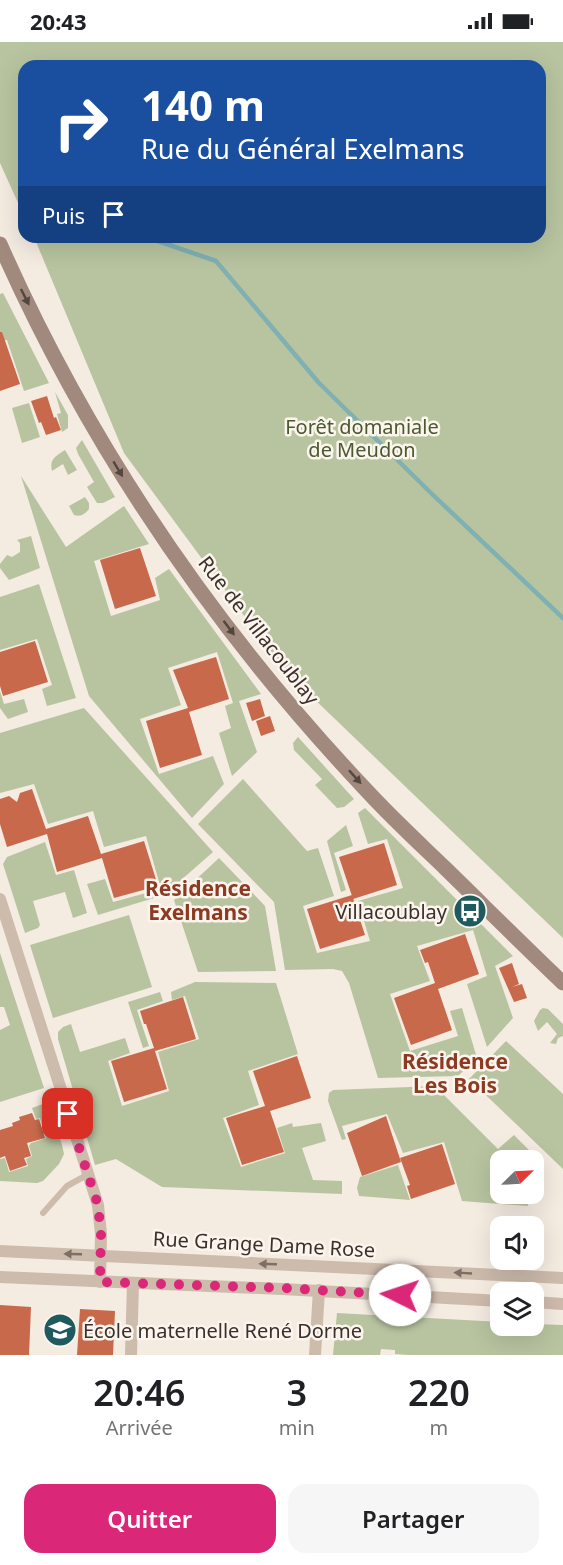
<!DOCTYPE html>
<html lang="fr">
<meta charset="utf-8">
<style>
:root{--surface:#fff;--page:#f6f6f6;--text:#202124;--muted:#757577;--accent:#db2777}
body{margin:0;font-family:"Noto Sans",sans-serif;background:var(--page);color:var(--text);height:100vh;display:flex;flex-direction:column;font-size:22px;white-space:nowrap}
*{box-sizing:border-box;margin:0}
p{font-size:20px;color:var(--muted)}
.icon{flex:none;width:33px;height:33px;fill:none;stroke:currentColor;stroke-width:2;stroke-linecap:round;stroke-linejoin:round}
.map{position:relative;height:1313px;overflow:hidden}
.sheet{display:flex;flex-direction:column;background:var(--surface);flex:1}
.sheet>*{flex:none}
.hud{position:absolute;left:18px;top:18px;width:528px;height:183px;border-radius:18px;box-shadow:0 6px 24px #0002;background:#1a4fa0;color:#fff;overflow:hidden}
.needle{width:39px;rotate:66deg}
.controls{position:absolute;left:490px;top:1108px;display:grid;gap:12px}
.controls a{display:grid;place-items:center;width:54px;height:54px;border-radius:12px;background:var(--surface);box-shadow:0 6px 24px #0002;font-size:30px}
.pin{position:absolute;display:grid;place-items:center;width:51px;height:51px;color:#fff;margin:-26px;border-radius:12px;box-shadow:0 3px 9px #0006}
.me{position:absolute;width:66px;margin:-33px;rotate:274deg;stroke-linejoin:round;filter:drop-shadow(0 0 4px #0008)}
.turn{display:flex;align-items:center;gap:21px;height:126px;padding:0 24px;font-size:27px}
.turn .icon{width:78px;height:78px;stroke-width:2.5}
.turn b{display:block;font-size:42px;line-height:51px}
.then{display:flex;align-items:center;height:57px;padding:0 24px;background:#0003;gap:12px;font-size:22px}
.eta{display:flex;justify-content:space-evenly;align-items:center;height:102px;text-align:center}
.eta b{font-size:36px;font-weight:600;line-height:42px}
.action{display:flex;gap:12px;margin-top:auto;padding:12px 24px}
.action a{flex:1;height:69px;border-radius:18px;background:var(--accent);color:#fff;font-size:24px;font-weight:600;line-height:69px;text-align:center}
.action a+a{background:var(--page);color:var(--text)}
.status{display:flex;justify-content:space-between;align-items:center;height:42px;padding:0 30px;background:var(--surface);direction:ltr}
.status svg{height:16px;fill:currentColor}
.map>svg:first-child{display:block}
.green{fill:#b8c4a0}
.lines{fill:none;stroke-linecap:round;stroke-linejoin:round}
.stream{stroke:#7fb0b2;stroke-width:4.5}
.building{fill:#c8694b}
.lane{stroke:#cdbbac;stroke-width:6}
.street{stroke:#cdbbac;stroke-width:12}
.secondary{stroke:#a18a7d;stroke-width:15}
.oneway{fill:#544640}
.oneway2{fill:#7d6f65}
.route{stroke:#db2777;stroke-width:10;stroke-dasharray:0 18}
.labels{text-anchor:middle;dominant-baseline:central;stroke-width:5;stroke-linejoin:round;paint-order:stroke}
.park-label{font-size:20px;fill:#4a5a2e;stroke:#fbf5ee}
.street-label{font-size:20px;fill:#3b302b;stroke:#fbf5ee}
.poi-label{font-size:20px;fill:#3b302b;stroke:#fbf5ee;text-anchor:end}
.neighbourhood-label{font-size:21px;font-weight:bold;fill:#8c3b22;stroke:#fbf5ee}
</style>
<div class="status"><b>20:43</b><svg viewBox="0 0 49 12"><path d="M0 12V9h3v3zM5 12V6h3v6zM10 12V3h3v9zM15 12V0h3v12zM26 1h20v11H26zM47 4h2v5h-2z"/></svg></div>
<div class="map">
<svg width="563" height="1313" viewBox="0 0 563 1313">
<rect width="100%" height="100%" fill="#f4ebe1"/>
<path class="green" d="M0,0H563V896L284,628L124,411L34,195H540V24H24V174L0,121Z
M3,251L49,341L24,349L7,298L0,299V252Z
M55,350L68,373V386L62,390L57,372L61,371Z
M29,361L40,395L22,401L12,366Z
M82,398L115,455L103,461H97L87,445L94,440L78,412L76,406Z
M65,408L77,428L68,433L63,422L52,429C49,417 56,414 65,408Z
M21,434L66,505L124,464L149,502L94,519L111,574L160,558L155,536L169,527L261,652L239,659L257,710L232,734L219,691L231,686L225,664L233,661L217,610L168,626L181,663L140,677L159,732L213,714L224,742L192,776L89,654Z
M85,455L89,461V467C85,472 81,475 74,473L69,464Z
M31,494L40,526L9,538L0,526V522L7,513L12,515L20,510V501L17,498Z
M39,542L76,656L47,664L42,647L52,643L37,597L0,608V555Z
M0,649L4,662L24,657L28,670L8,677L0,666Z
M84,666L213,810L164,853L98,873L87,842L105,837L113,860L161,847L146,794L104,805L93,769L48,782L34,742L0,751V691Z
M298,695L354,757L344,765L337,766L315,743L322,737L294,708L293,701Z
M243,737L307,809L318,806L334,854L303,864L317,911L370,899L358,859L403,846L387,797L368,802L358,771L365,766L513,914L495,924L513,976L487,1005L467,942L487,934L473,888L417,904L430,939L390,952L410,1009L458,994L450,969L462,966L477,1016L458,1034L378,1036L349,941L342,929L333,927L285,928L274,860L198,782Z
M346,783L353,804L334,811L346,848L341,850L327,799Z
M45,800L56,833L74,828L87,871L73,876L65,850L33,859L40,883L38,886L25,891L3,822L7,815Z
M219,816L265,864L276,929L198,930L174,858Z
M129,873L152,945L53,976L30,903Z
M0,911L44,1046L0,1060V988L10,983L4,965H0Z
M195,940L276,941L298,1012L248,1029L259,1063L223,1076L241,1125L285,1111L277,1086L292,1081L293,1085L321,1081L326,1099L302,1106L313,1138L342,1139V1152L162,1145L116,1117L95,1123L58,997V990L63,985L71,982L80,1010L125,996L130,1011L108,1019L122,1064L169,1049L158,1010L199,997L185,954L172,958L171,950Z
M160,950L163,959L137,968L149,1004L143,1006L128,960Z
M543,966L548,967L563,982V994L558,996L556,1002L550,1001L557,992L547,980L538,989L534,979L540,968Z
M506,999L563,1052V1127L469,1037Z
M435,1044L498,1107L514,1093L529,1108L518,1119H501V1152H527L528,1164L462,1159L444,1100L403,1111L387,1072L342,1084L346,1097L342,1098L328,1059L329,1051L333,1048Z
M48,1060L62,1103L64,1112L59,1122L43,1139L37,1141L0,1139V1117L5,1116L9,1130L28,1124L26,1117L32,1114L29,1104L31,1101L46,1096L40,1076L36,1077L32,1066Z
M398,1123L410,1158L359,1154L357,1146L360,1135Z
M337,1271L501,1280V1284H534V1282L563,1283V1313H409L395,1312V1308L381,1307L380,1313H333Z"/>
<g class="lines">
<path class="stream" d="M146,195L216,219L319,341L432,452L563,576"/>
</g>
<path class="building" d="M0,290H2L20,342L0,349Z
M47,354L54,376L56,375L61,388L46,393L41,380L39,381L31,359Z
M140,506L156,554L115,567L100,518Z
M35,599L48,640L3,654L0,644V610Z
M216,615L229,657L189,670L202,713L160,726L146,679L188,666L173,628Z
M260,657L265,674L252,679L246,661Z
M270,674L275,689L261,694L256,679Z
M32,747L47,790L46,787L88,774L101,812L144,799L158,844L114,856L102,816L57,830L47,792L7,805L0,782V757L9,754L17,760L20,751Z
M384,801L397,843L353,857L339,815Z
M352,853L365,893L320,907L307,867Z
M465,892L479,932L438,947L452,988L411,1003L394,956L435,941L428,920L425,921L420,908Z
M512,921L519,942L512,945L522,942L527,956L514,960L499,926Z
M183,955L196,997L155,1009L146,982H144L140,969Z
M154,1006L167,1047L124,1060L111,1019Z
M297,1014L311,1056L270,1069L284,1110L242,1123L226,1076L265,1064L253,1029Z
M32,1071L35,1078L39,1077L45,1096L27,1101L31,1114L24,1116L27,1123L10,1129L5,1114L0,1116V1088L13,1084L12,1081L20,1078L19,1075Z
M386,1074L401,1120L362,1134L347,1091Z
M442,1102L455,1142L411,1157L407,1144L410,1143L400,1116Z
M0,1263L31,1265L29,1313H0Z
M80,1267L115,1269L113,1313H77Z"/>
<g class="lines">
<path class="lane" d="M43,1171L67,1144L87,1133"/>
<path class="street" d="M0,857L98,1163L101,1192L100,1240
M0,1209L563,1236
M0,1235L282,1247L501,1259
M534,1260L563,1262
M131,1313L133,1241
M315,1313L319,1248"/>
<path class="secondary" d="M0,202C90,406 215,588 368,750C392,776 419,801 445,826C484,864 523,903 563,941"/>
</g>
<defs><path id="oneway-solid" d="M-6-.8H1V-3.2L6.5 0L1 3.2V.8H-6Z" transform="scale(1.5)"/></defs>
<g class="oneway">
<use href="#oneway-solid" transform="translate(25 255) rotate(63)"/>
<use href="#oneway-solid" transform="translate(118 427) rotate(59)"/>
<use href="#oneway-solid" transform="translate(229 586) rotate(53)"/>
<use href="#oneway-solid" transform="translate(355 735) rotate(48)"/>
</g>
<g class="oneway2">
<use href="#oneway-solid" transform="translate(73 1212) rotate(-178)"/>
<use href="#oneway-solid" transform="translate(268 1222) rotate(-178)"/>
<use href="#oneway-solid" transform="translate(463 1231) rotate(-177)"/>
</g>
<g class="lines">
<path class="route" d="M68,1072L98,1163L101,1192L100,1240L282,1246L400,1253"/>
</g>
<defs>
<g id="bus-disc" transform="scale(1.725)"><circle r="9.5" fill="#1f5a5e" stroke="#fbf5ee"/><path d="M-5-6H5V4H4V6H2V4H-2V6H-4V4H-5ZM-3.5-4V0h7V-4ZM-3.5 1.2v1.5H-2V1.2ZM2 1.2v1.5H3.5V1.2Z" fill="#fff"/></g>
<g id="school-disc" transform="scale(1.725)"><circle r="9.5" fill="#1f5a5e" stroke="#fbf5ee"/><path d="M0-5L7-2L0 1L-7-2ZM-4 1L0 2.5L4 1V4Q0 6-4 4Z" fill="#fff"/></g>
</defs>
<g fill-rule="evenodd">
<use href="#bus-disc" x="470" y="869"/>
<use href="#school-disc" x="60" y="1288"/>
</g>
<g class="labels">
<g class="park-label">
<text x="362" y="384">Forêt domaniale<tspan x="362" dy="23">de Meudon</tspan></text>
</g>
<g class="street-label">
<text transform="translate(259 588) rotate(52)">Rue de Villacoublay</text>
<text transform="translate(264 1202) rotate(3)">Rue Grange Dame Rose</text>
</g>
<g class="poi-label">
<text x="447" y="869">Villacoublay</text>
<text x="83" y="1288" text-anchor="start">École maternelle René Dorme</text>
</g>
<g class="neighbourhood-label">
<text x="198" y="846">Résidence<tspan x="198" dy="24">Exelmans</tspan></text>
<text x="455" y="1019">Résidence<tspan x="455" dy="24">Les Bois</tspan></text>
</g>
</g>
</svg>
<div class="controls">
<a><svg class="needle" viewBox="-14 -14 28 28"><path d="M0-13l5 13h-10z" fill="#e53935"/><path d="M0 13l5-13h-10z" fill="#757577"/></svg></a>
<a><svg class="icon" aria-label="sound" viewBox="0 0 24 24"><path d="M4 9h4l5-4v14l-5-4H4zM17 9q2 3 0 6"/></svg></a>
<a><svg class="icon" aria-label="layers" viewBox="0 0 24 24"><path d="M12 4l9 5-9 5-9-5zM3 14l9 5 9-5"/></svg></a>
</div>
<div class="pin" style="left:68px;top:1072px;background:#d93025"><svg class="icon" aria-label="arrive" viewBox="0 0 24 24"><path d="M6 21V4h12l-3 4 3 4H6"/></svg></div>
<svg class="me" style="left:400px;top:1253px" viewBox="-20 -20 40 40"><circle r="19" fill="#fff"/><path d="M0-13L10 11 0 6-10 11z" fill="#db2777"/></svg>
<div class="hud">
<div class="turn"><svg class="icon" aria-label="right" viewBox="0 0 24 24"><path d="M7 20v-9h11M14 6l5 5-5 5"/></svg><div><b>140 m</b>Rue du Général Exelmans</div></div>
<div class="then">Puis<svg class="icon" aria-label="arrive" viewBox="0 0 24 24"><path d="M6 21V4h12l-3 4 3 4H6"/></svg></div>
</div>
</div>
<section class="sheet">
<div class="eta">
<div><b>20:46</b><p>Arrivée</p></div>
<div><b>3</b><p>min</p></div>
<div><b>220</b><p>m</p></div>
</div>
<div class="action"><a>Quitter</a><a>Partager</a></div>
</section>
